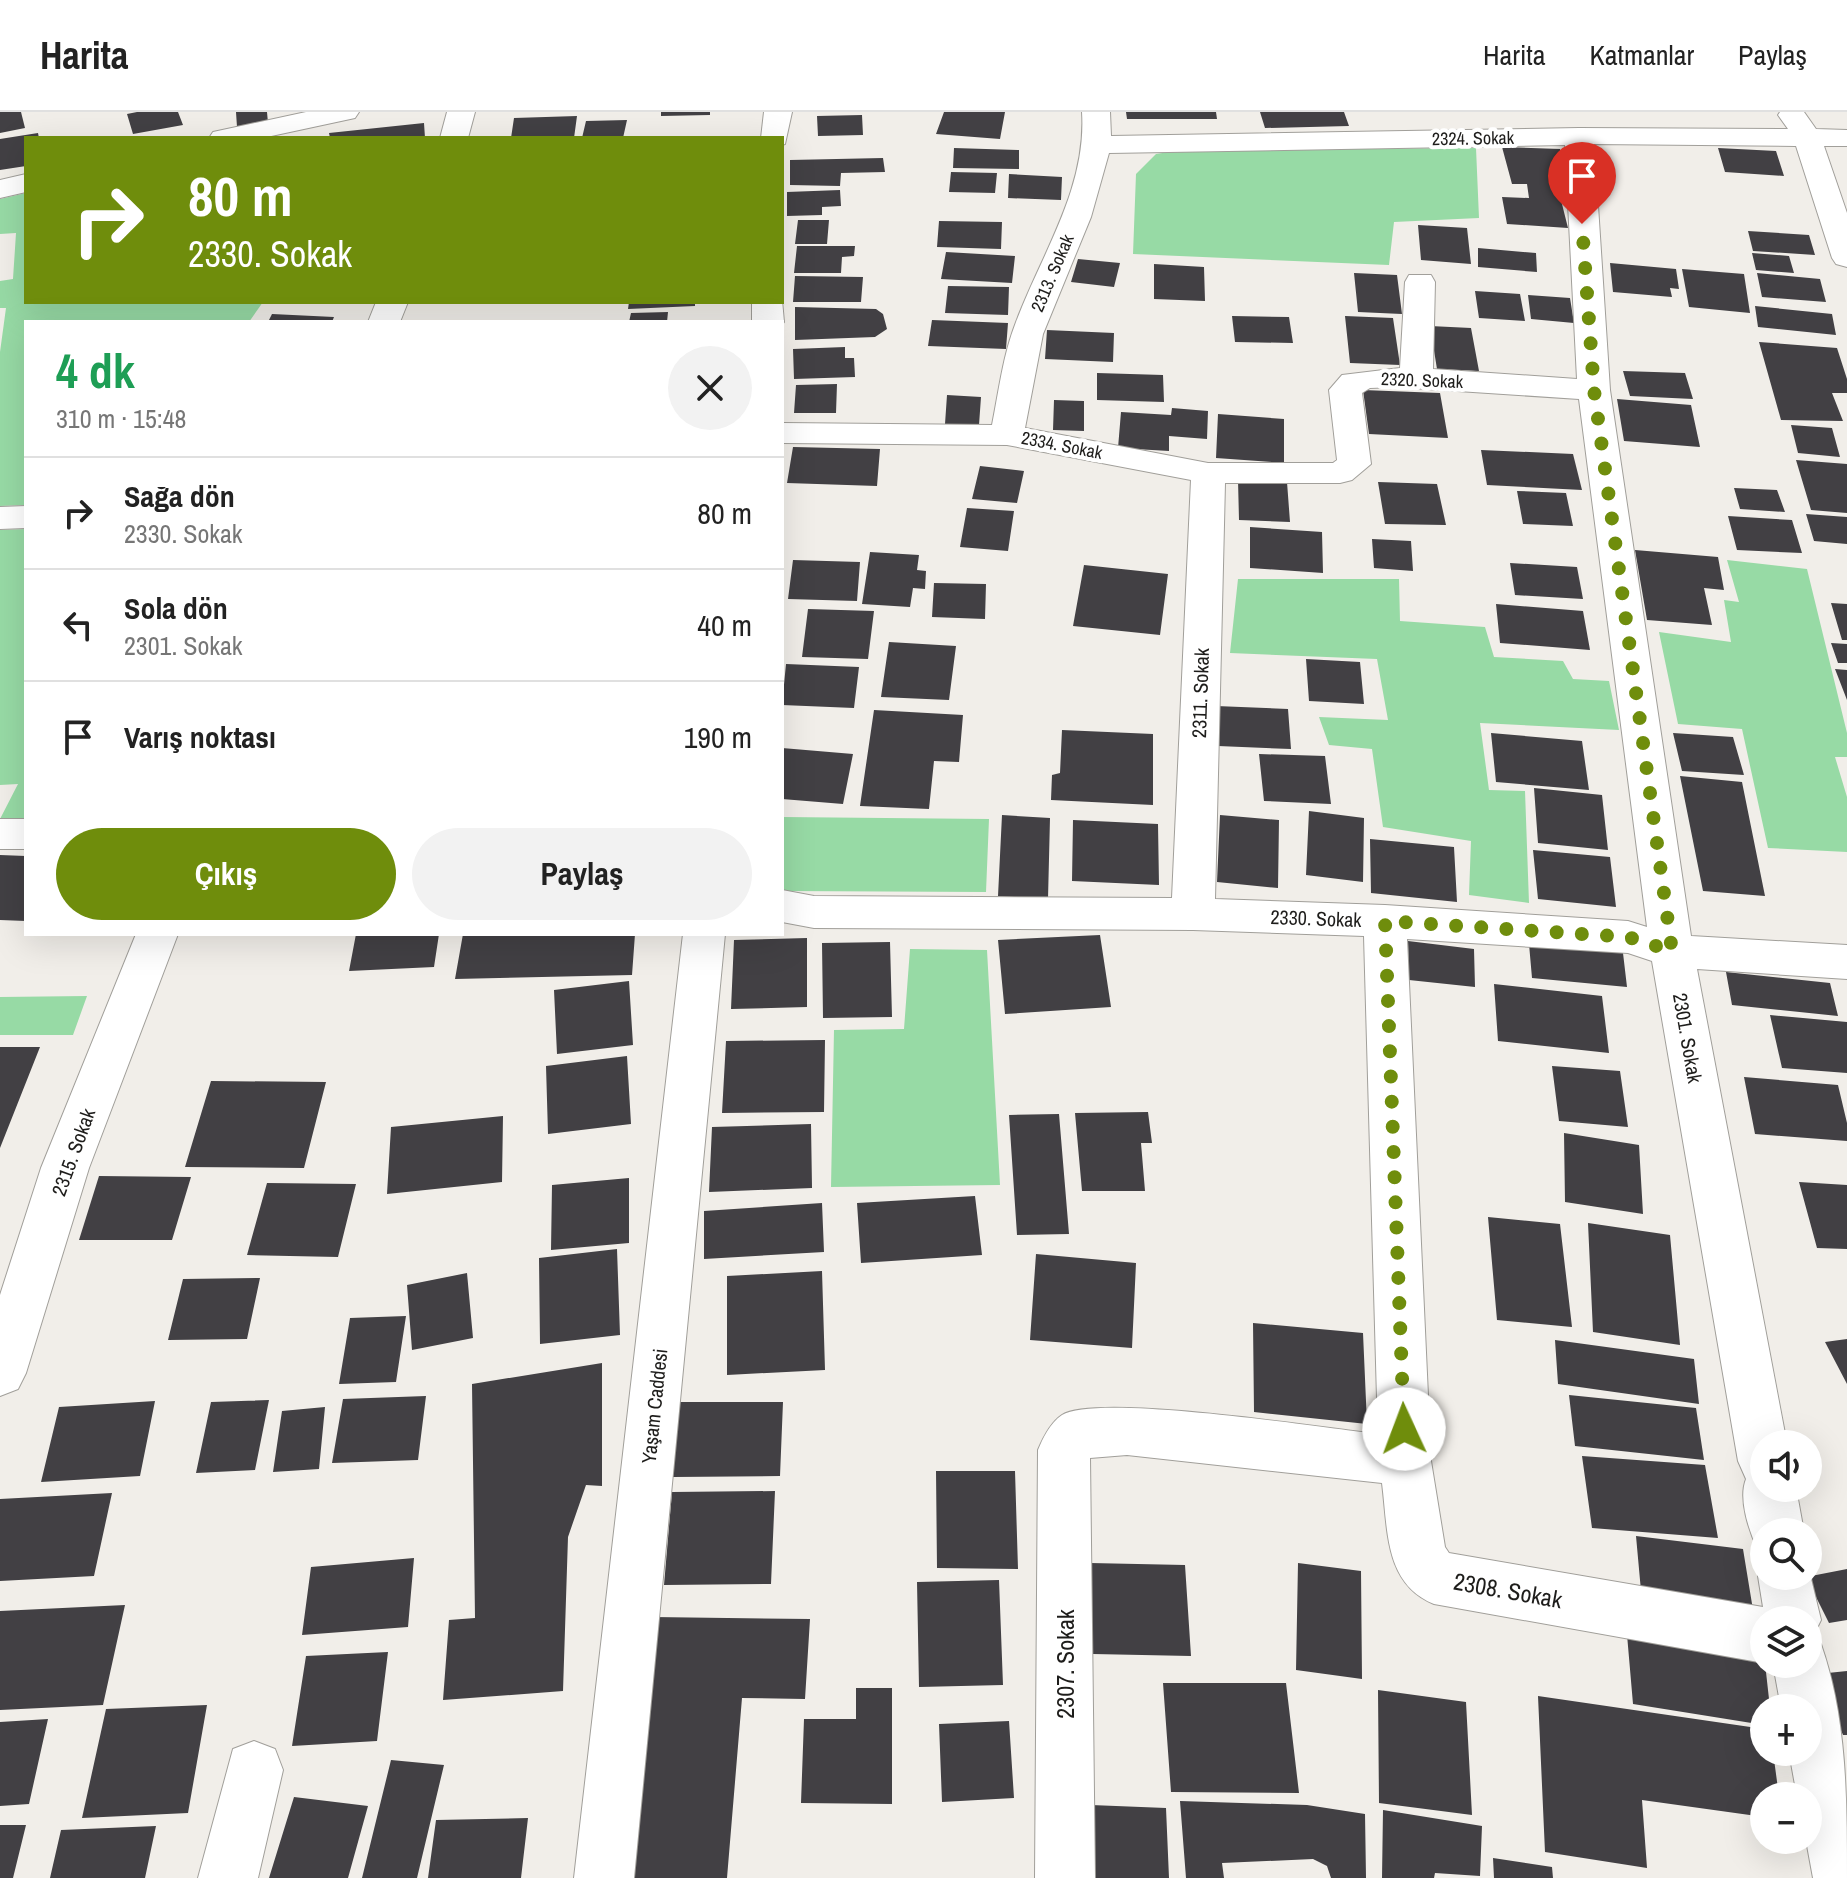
<!DOCTYPE html>
<html lang="tr">
<meta charset="utf-8">
<style>
:root{--surface:#fff;--page:#f2f2f2;--text:#222;--muted:#767676;--line:#e0e0e0;--accent:#6f8d0c}
body{margin:0;font-family:"Archivo Narrow",sans-serif;background:var(--page);color:var(--text);height:100vh;display:flex;flex-direction:column;font-size:30px;white-space:nowrap}
*{box-sizing:border-box;margin:0}
p{font-size:26px;color:var(--muted)}
.icon{flex:none;width:44px;height:44px;fill:none;stroke:currentColor;stroke-width:2;stroke-linecap:round;stroke-linejoin:round}
.map{position:relative;flex:1;overflow:hidden}
.side{position:absolute;left:24px;top:208px;width:760px;height:616px;display:flex;flex-direction:column;background:var(--surface);border-radius:0px;box-shadow:0 8px 32px #0002}
.side>*{flex:none}
.hud{position:absolute;left:24px;top:24px;width:760px;height:168px;border-radius:0px;box-shadow:0 8px 32px #0002;background:#6f8d0c;color:#fff;overflow:hidden}
.controls{position:absolute;left:1750px;top:1318px;display:grid;gap:16px}
.controls a{display:grid;place-items:center;width:72px;height:72px;border-radius:50%;background:var(--surface);box-shadow:0 8px 32px #0002;font-size:40px}
.pin{position:absolute;display:grid;place-items:center;width:68px;height:68px;color:#fff;margin:-82px -34px;border-radius:50% 50% 50% 0;rotate:-45deg;box-shadow:0 0 8px #0007}
.pin .icon{rotate:45deg}
.me{position:absolute;width:88px;margin:-44px;rotate:358deg;stroke-linejoin:round;filter:drop-shadow(0 0 6px #0008)}
.turn{display:flex;align-items:center;gap:28px;height:168px;padding:0 32px;font-size:36px}
.turn .icon{width:104px;height:104px;stroke-width:2.5}
.turn b{display:block;font-size:56px;line-height:68px}
.round{display:grid;place-items:center;flex:none;width:84px;height:84px;border-radius:42px;background:var(--page)}
.headline{display:flex;align-items:center;justify-content:space-between;height:136px;padding:0 32px}
h1{font-size:48px;font-weight:700;line-height:60px;color:#1e9e55}
.action{display:flex;gap:16px;margin-top:auto;padding:16px 32px}
.action a{flex:1;height:92px;border-radius:48px;background:var(--accent);color:#fff;font-size:32px;font-weight:700;line-height:92px;text-align:center}
.action a+a{background:var(--page);color:var(--text)}
ul{padding:0;list-style:none}
li{display:flex;align-items:center;gap:24px;height:112px;padding:0 32px;border-top:2px solid var(--line)}
li div{flex:1}
li b{display:block;font-size:30px}
li em{font-style:normal}
header{display:flex;align-items:center;gap:48px;box-sizing:border-box;height:112px;padding:0 40px;background:var(--surface);border-bottom:2px solid var(--line)}
header strong{font-size:38px}
nav{display:flex;gap:44px;margin-inline-start:auto;font-size:28px}
.map>svg:first-child{display:block}
.green{fill:#97daa5}
.building{fill:#424044}
.lines{fill:none;stroke-linecap:round;stroke-linejoin:round}
.minor-casing{stroke:#a19f9a;stroke-width:2}
.minor{fill:#fff;fill-rule:evenodd}
.route{stroke:#6f8d0c;stroke-width:14;stroke-dasharray:0 25.2}
.labels{text-anchor:middle;dominant-baseline:central;stroke-width:8;stroke-linejoin:round;paint-order:stroke}
.far-street-label{font-size:18px;fill:#1e1d1b;stroke:#fff}
.street-label{font-size:20px;fill:#1e1d1b;stroke:#fff}
.near-street-label{font-size:24px;fill:#1e1d1b;stroke:#fff}
</style>
<header>
<strong>Harita</strong>
<nav><a>Harita</a><a>Katmanlar</a><a>Paylaş</a></nav>
</header>
<div class="map">
<svg width="1847" height="1766" viewBox="0 0 1847 1766">
<rect width="100%" height="100%" fill="#f1eee9"/>
<path class="green" d="M1476,36L1479,106L1394,110L1389,153L1133,142L1136,62L1156,42L1181,38Z
M26,81V190H263L249,210H26V393L0,394V240L6,196H0V169L13,167L16,121L0,122V87Z
M26,417V708L0,707L18,672L0,673V418Z
M1727,448L1807,457L1847,621V645H1835L1847,685V740L1768,736L1742,617L1678,612L1659,520L1731,530L1724,488L1739,490Z
M1238,467H1399L1400,509L1485,515L1494,545L1563,549L1573,567L1609,569L1619,618L1480,611L1489,678L1525,679L1529,791L1469,783L1471,729L1383,715L1372,637L1329,633L1319,605L1388,608L1377,547L1230,541Z
M782,705L989,707L986,780L782,779Z
M910,837L987,838L1000,1073L831,1075L834,918L904,917Z
M87,884L73,923H0V885Z"/>
<path class="building" d="M0,0H21L25,16L0,21Z
M137,0H178L183,13L133,22L127,2Z
M236,0H267L268,11L237,15Z
M661,0H710V3L661,4Z
M944,0H1005L1000,27L936,22Z
M1126,0H1216L1217,7H1127Z
M1260,0H1344L1349,14L1265,16Z
M862,3L863,23L818,24L817,4Z
M577,4L574,26H511L514,6Z
M627,8L623,26H582L586,9Z
M424,11L425,26H330L329,21Z
M38,21L39,26H26V54L0,58V27Z
M1502,35L1560,37L1566,61L1554,60L1568,116L1507,112L1502,85L1529,86L1527,72H1512Z
M954,36L1019,38V57L953,56Z
M1718,36L1776,39L1784,64L1725,60Z
M883,46L885,60L841,61L840,74L790,73V48Z
M951,60L997,61L995,81L949,80Z
M1009,62L1062,65L1061,88L1008,86Z
M840,78L841,94L822,95V103L787,104V80Z
M798,108H829L827,132H795Z
M939,109L1002,110L1001,137L937,135Z
M1418,113L1467,116L1471,152L1421,148Z
M1748,119L1809,123L1815,143L1753,139Z
M797,134H855L854,144L842,145L841,161H794Z
M1478,136L1536,141L1537,160L1478,155Z
M946,140L1015,144L1012,171L941,167Z
M1752,141L1789,144L1794,161L1756,158Z
M1078,147L1120,151L1114,175L1071,170Z
M1610,151L1676,157L1679,177L1670,176L1672,185L1613,180Z
M1154,152L1204,155L1205,189L1154,187Z
M1682,157L1744,162L1750,201L1689,195Z
M1354,161L1397,163L1402,202L1358,200Z
M1757,161L1820,167L1826,190L1762,185Z
M795,164L863,165L861,190H793Z
M948,174L1009,175L1008,203L945,201Z
M1475,179L1520,182L1525,209L1479,206Z
M1528,183L1570,186L1574,211L1531,207Z
M629,190H695V194L628,197Z
M1755,194L1832,202L1836,223L1758,215Z
M795,195L876,197L883,202L887,217L875,225L795,228Z
M668,200L667,210H629L631,201Z
M272,202L334,205L332,210H268Z
M1232,204L1289,205L1293,231L1235,230Z
M1345,204L1393,206L1400,253L1350,251Z
M932,208L1008,211L1006,237L928,234Z
M1430,214L1471,216L1479,259L1437,257Z
M1047,218L1114,221L1113,250L1045,247Z
M1759,230L1837,236L1847,267V281H1832L1843,309L1781,308Z
M845,235V246H854L855,265L794,267L793,237Z
M1623,259L1685,261L1693,287L1630,284Z
M1097,261L1163,263L1164,290L1097,288Z
M837,272L836,301H794L796,273Z
M1363,278L1440,281L1448,326L1369,322Z
M947,283L981,285L979,313L945,312Z
M1617,287L1691,293L1700,335L1624,329Z
M1054,288L1084,289V319L1053,318Z
M1172,296L1208,299L1207,327L1169,324V339L1118,336L1121,300L1171,303Z
M1218,302L1284,307V351L1216,346Z
M1791,313L1832,316L1840,345L1798,341Z
M793,335L880,337L877,374L787,371Z
M1481,338L1573,342L1582,378L1487,373Z
M1796,348L1847,352V401L1811,398Z
M980,354L1024,359L1017,391L972,387Z
M1238,368L1287,370L1290,410L1239,408Z
M1378,370L1437,372L1446,413L1385,412Z
M1734,376L1777,378L1785,400L1740,397Z
M1517,379L1566,381L1573,414L1523,412Z
M967,396L1014,399L1008,439L960,435Z
M1806,402L1847,405V432L1814,429Z
M1728,404L1792,408L1802,441L1737,438Z
M1250,415L1322,420L1323,461L1250,456Z
M1372,427L1411,429L1413,459L1374,456Z
M1635,438L1718,445L1724,478L1704,476L1712,513L1647,508Z
M870,440L919,443L917,458L926,459L925,477L913,476L910,495L862,492Z
M793,448L860,450L857,489L788,487Z
M1510,451L1577,455L1583,487L1515,483Z
M1084,453L1168,462L1160,523L1073,514Z
M934,471L986,472L985,507L932,505Z
M1831,491L1847,492V528H1842Z
M1496,492L1583,499L1590,538L1500,531Z
M808,497L874,499L868,547L802,545Z
M889,530L956,534L949,588L881,585Z
M1831,531L1847,532V551H1838Z
M1306,547L1360,550L1364,592L1309,589Z
M786,552L859,555L854,596L782,593Z
M1835,557L1847,558V588Z
M1216,594L1288,597L1291,637L1218,634Z
M874,598L963,603L959,650L934,649L929,697L860,694Z
M1062,618L1153,622V693L1051,688L1052,663L1060,661Z
M1491,621L1582,629L1589,678L1496,670Z
M1673,621L1733,625L1744,663L1682,659Z
M782,636L853,642L843,692L782,687Z
M1259,642L1325,644L1331,692L1264,689Z
M1680,664L1742,670L1765,784L1703,779Z
M1534,676L1602,683L1608,738L1538,731Z
M1309,699L1364,706L1363,770L1306,763Z
M1002,703L1050,706L1048,787L998,784Z
M1220,703L1279,708L1278,776L1217,770Z
M1073,708L1158,712L1159,773L1072,769Z
M1370,727L1454,735L1457,790L1371,781Z
M1533,738L1610,745L1616,795L1538,787Z
M0,743L26,744V809L0,808Z
M356,822H439L434,855L349,859Z
M463,822H635L632,863L455,867Z
M1100,823L1111,895L1005,902L998,828Z
M807,826V895L731,897L734,828Z
M1408,829L1474,837L1475,875L1409,868Z
M890,830L892,905L823,906L822,831Z
M1529,832L1623,841L1627,875L1532,866Z
M1726,860L1830,871L1838,904L1732,893Z
M629,869L633,933L557,942L554,878Z
M1494,872L1602,884L1609,941L1498,929Z
M1770,903L1847,910V961L1782,956Z
M825,928L824,1000L722,1001L726,929Z
M0,935H40L0,1036Z
M627,944L631,1012L548,1022L546,954Z
M1552,954L1620,959L1628,1015L1559,1009Z
M1744,965L1838,973L1847,1011V1029L1755,1022Z
M211,969L326,970L304,1056L185,1055Z
M1148,1000L1152,1031H1141L1145,1079H1082L1075,1001Z
M1059,1002L1069,1122L1017,1123L1009,1003Z
M503,1004L502,1070L387,1082L391,1015Z
M811,1012L812,1076L709,1080L712,1015Z
M1564,1021L1639,1033L1643,1102L1565,1090Z
M99,1064L191,1065L172,1128H79Z
M629,1066V1131L551,1138L552,1073Z
M1799,1070L1847,1073V1137L1817,1136Z
M267,1071L356,1072L338,1145L247,1143Z
M975,1084L982,1143L861,1151L857,1091Z
M822,1091L824,1140L704,1147V1099Z
M1488,1105L1560,1112L1572,1215L1497,1208Z
M1588,1111L1670,1123L1680,1233L1593,1220Z
M617,1137L620,1223L540,1232L539,1146Z
M1036,1142L1136,1151L1132,1236L1030,1228Z
M822,1159L825,1258L727,1263V1164Z
M467,1161L473,1226L412,1238L407,1173Z
M260,1166L247,1227L168,1228L183,1167Z
M406,1204L396,1270L339,1272L350,1206Z
M1253,1211L1363,1221L1367,1312L1254,1300Z
M1847,1227V1272L1825,1230Z
M1555,1228L1694,1247L1699,1292L1558,1272Z
M602,1251V1374L586,1373L568,1425L563,1579L443,1588L449,1508L475,1506L472,1272Z
M1569,1283L1696,1296L1704,1348L1575,1334Z
M426,1284L418,1348L332,1351L343,1287Z
M269,1288L255,1358L196,1361L211,1290Z
M155,1289L140,1364L41,1370L59,1295Z
M679,1290H783L780,1364L673,1365Z
M325,1295L319,1357L273,1360L282,1299Z
M1582,1344L1705,1353L1718,1426L1592,1416Z
M936,1359H1015L1018,1457L937,1456Z
M775,1379L771,1472L664,1473L672,1380Z
M112,1381L94,1464L0,1469V1387Z
M1636,1424L1743,1437L1754,1504L1642,1490Z
M414,1446L408,1515L302,1523L311,1455Z
M1090,1451L1185,1453L1191,1544L1093,1542Z
M1298,1451L1361,1459L1362,1567L1296,1558Z
M1847,1457V1508L1829,1511L1806,1465Z
M999,1468L1003,1573L919,1575L917,1470Z
M125,1493L103,1593L0,1598V1499Z
M653,1505L810,1507L805,1587L742,1586L727,1766H625Z
M1626,1511L1764,1542L1770,1596H1764V1613L1633,1592Z
M388,1540L377,1629L292,1634L306,1544Z
M1847,1559V1623H1843L1818,1562Z
M1163,1571H1286L1299,1681L1171,1680Z
M856,1576H892V1692L801,1691L804,1607H856Z
M1378,1578L1466,1590L1472,1703L1379,1691Z
M1538,1584L1764,1617V1640H1773L1779,1684H1764V1705L1642,1688L1647,1756L1545,1740Z
M207,1593L188,1701L82,1706L106,1597Z
M48,1607L29,1692L0,1694V1610Z
M1009,1609L1014,1686L942,1690L939,1612Z
M391,1648L444,1653L417,1766H362Z
M294,1685L368,1694L348,1766H269Z
M1180,1689L1307,1693L1365,1702L1366,1766H1331L1327,1754L1313,1747L1222,1751L1224,1766H1186Z
M1091,1693L1166,1696L1169,1766H1092Z
M1383,1698L1482,1714L1480,1764L1435,1761L1434,1766H1382Z
M528,1706L521,1766H428L436,1708Z
M0,1713H26L13,1766H0Z
M156,1714L145,1766H50L61,1718Z
M1493,1746L1552,1755L1553,1766H1494Z"/>
<g class="lines">
<g class="minor-casing">
<path id="minor" d="M306,0H359L355,6L262,26H209L213,20Z
M447,0H475L468,26H440Z
M764,0H792L785,32L782,33V26H761Z
M1082,0H1110L1111,24L1579,16L1788,17L1778,3L1780,0H1804L1816,17L1847,18V34H1824L1847,101V155L1836,152L1832,146L1796,34L1594,32L1610,278L1691,824L1847,833V867L1697,857L1787,1332H1764V1376H1796L1804,1420H1764V1441L1758,1438C1749,1419 1738,1387 1746,1367L1738,1349L1652,849L1628,841L1407,827L1431,1349L1445,1435L1449,1441L1763,1495L1758,1464L1764,1449V1464H1808V1454L1821,1508L1811,1528L1821,1532C1847,1606 1847,1687 1847,1766H1813L1806,1728L1808,1684H1797L1789,1640H1808V1596H1781L1773,1552H1808V1508H1764V1551L1434,1492C1384,1472 1388,1417 1382,1371L1127,1343L1090,1346L1095,1766H1035L1038,1338C1043,1326 1050,1311 1062,1303C1098,1281 1323,1316 1378,1322L1364,824L1193,818L814,816L782,810V778L814,784L1172,786L1191,368L1007,333L782,331V311L992,313C999,278 1003,243 1016,210C1042,141 1087,76 1082,0ZM1565,33L1577,267L1433,257L1435,170L1431,163H1409L1405,170L1400,256L1342,263L1329,278L1337,348L1333,351H1208L1025,316L1043,222L1091,105L1109,41ZM1397,275L1579,287L1647,815L1628,809L1385,793L1215,787L1225,371H1340L1352,368L1371,352L1362,281L1370,276Z
M26,62V80L0,86V68Z
M782,188L784,210L782,212L752,210V190Z
M376,190H408L400,210H368Z
M26,394V416L0,417V395Z
M0,707H26V737H0Z
M136,822H178L89,1056L26,1261L18,1277L0,1284V1183L41,1056Z
M683,822H725L634,1766H574Z
M254,1629L275,1637L283,1658L258,1766H198L233,1637Z"/>
</g>
<use href="#minor" class="minor"/>
</g>
<g class="lines">
<path class="route" d="M1404,1317L1385,809L1628,825L1672,839L1594,278L1582,112"/>
</g>
<g class="labels">
<g class="far-street-label">
<text transform="translate(1473 26) rotate(-1)">2324. Sokak</text>
<text transform="translate(1052 161) rotate(-67)">2313. Sokak</text>
<text transform="translate(1422 268) rotate(2)">2320. Sokak</text>
<text transform="translate(1062 333) rotate(11)">2334. Sokak</text>
</g>
<g class="street-label">
<text transform="translate(1200 581) rotate(-88)">2311. Sokak</text>
<text transform="translate(1316 806) rotate(2)">2330. Sokak</text>
<text transform="translate(1688 926) rotate(80)">2301. Sokak</text>
<text transform="translate(73 1040) rotate(-70)">2315. Sokak</text>
<text transform="translate(654 1294) rotate(-84)">Yaşam Caddesi</text>
</g>
<g class="near-street-label">
<text transform="translate(1508 1478) rotate(10)">2308. Sokak</text>
<text transform="translate(1065 1552) rotate(-90)">2307. Sokak</text>
</g>
</g>
</svg>
<div class="controls">
<a><svg class="icon" aria-label="sound" viewBox="0 0 24 24"><path d="M4 9h4l5-4v14l-5-4H4zM17 9q2 3 0 6"/></svg></a>
<a><svg class="icon" aria-label="search" viewBox="0 0 24 24"><circle cx="10" cy="10" r="6"/><path d="M15 15l6 6"/></svg></a>
<a><svg class="icon" aria-label="layers" viewBox="0 0 24 24"><path d="M12 4l9 5-9 5-9-5zM3 14l9 5 9-5"/></svg></a>
<a>+</a>
<a>−</a>
</div>
<div class="pin" style="left:1582px;top:112px;background:#d93025"><svg class="icon" aria-label="arrive" viewBox="0 0 24 24"><path d="M6 21V4h12l-3 4 3 4H6"/></svg></div>
<svg class="me" style="left:1404px;top:1317px" viewBox="-20 -20 40 40"><circle r="19" fill="#fff"/><path d="M0-13L10 11 0 6-10 11z" fill="#6f8d0c"/></svg>
<div class="hud">
<div class="turn"><svg class="icon" aria-label="right" viewBox="0 0 24 24"><path d="M7 20v-9h11M14 6l5 5-5 5"/></svg><div><b>80 m</b>2330. Sokak</div></div>
</div>
<section class="side">
<div class="headline"><div><h1>4 dk</h1><p>310 m · 15:48</p></div><a class="round"><svg class="icon" aria-label="close" viewBox="0 0 24 24"><path d="M6 6l12 12M18 6L6 18"/></svg></a></div>
<ul>
<li><svg class="icon" aria-label="right" viewBox="0 0 24 24"><path d="M7 20v-9h11M14 6l5 5-5 5"/></svg><div><b>Sağa dön</b><p>2330. Sokak</p></div><em>80 m</em></li>
<li><svg class="icon" aria-label="left" viewBox="0 0 24 24"><path d="M17 20v-9H6M10 6l-5 5 5 5"/></svg><div><b>Sola dön</b><p>2301. Sokak</p></div><em>40 m</em></li>
<li><svg class="icon" aria-label="arrive" viewBox="0 0 24 24"><path d="M6 21V4h12l-3 4 3 4H6"/></svg><div><b>Varış noktası</b></div><em>190 m</em></li>
</ul>
<div class="action"><a>Çıkış</a><a>Paylaş</a></div>
</section>
</div>
